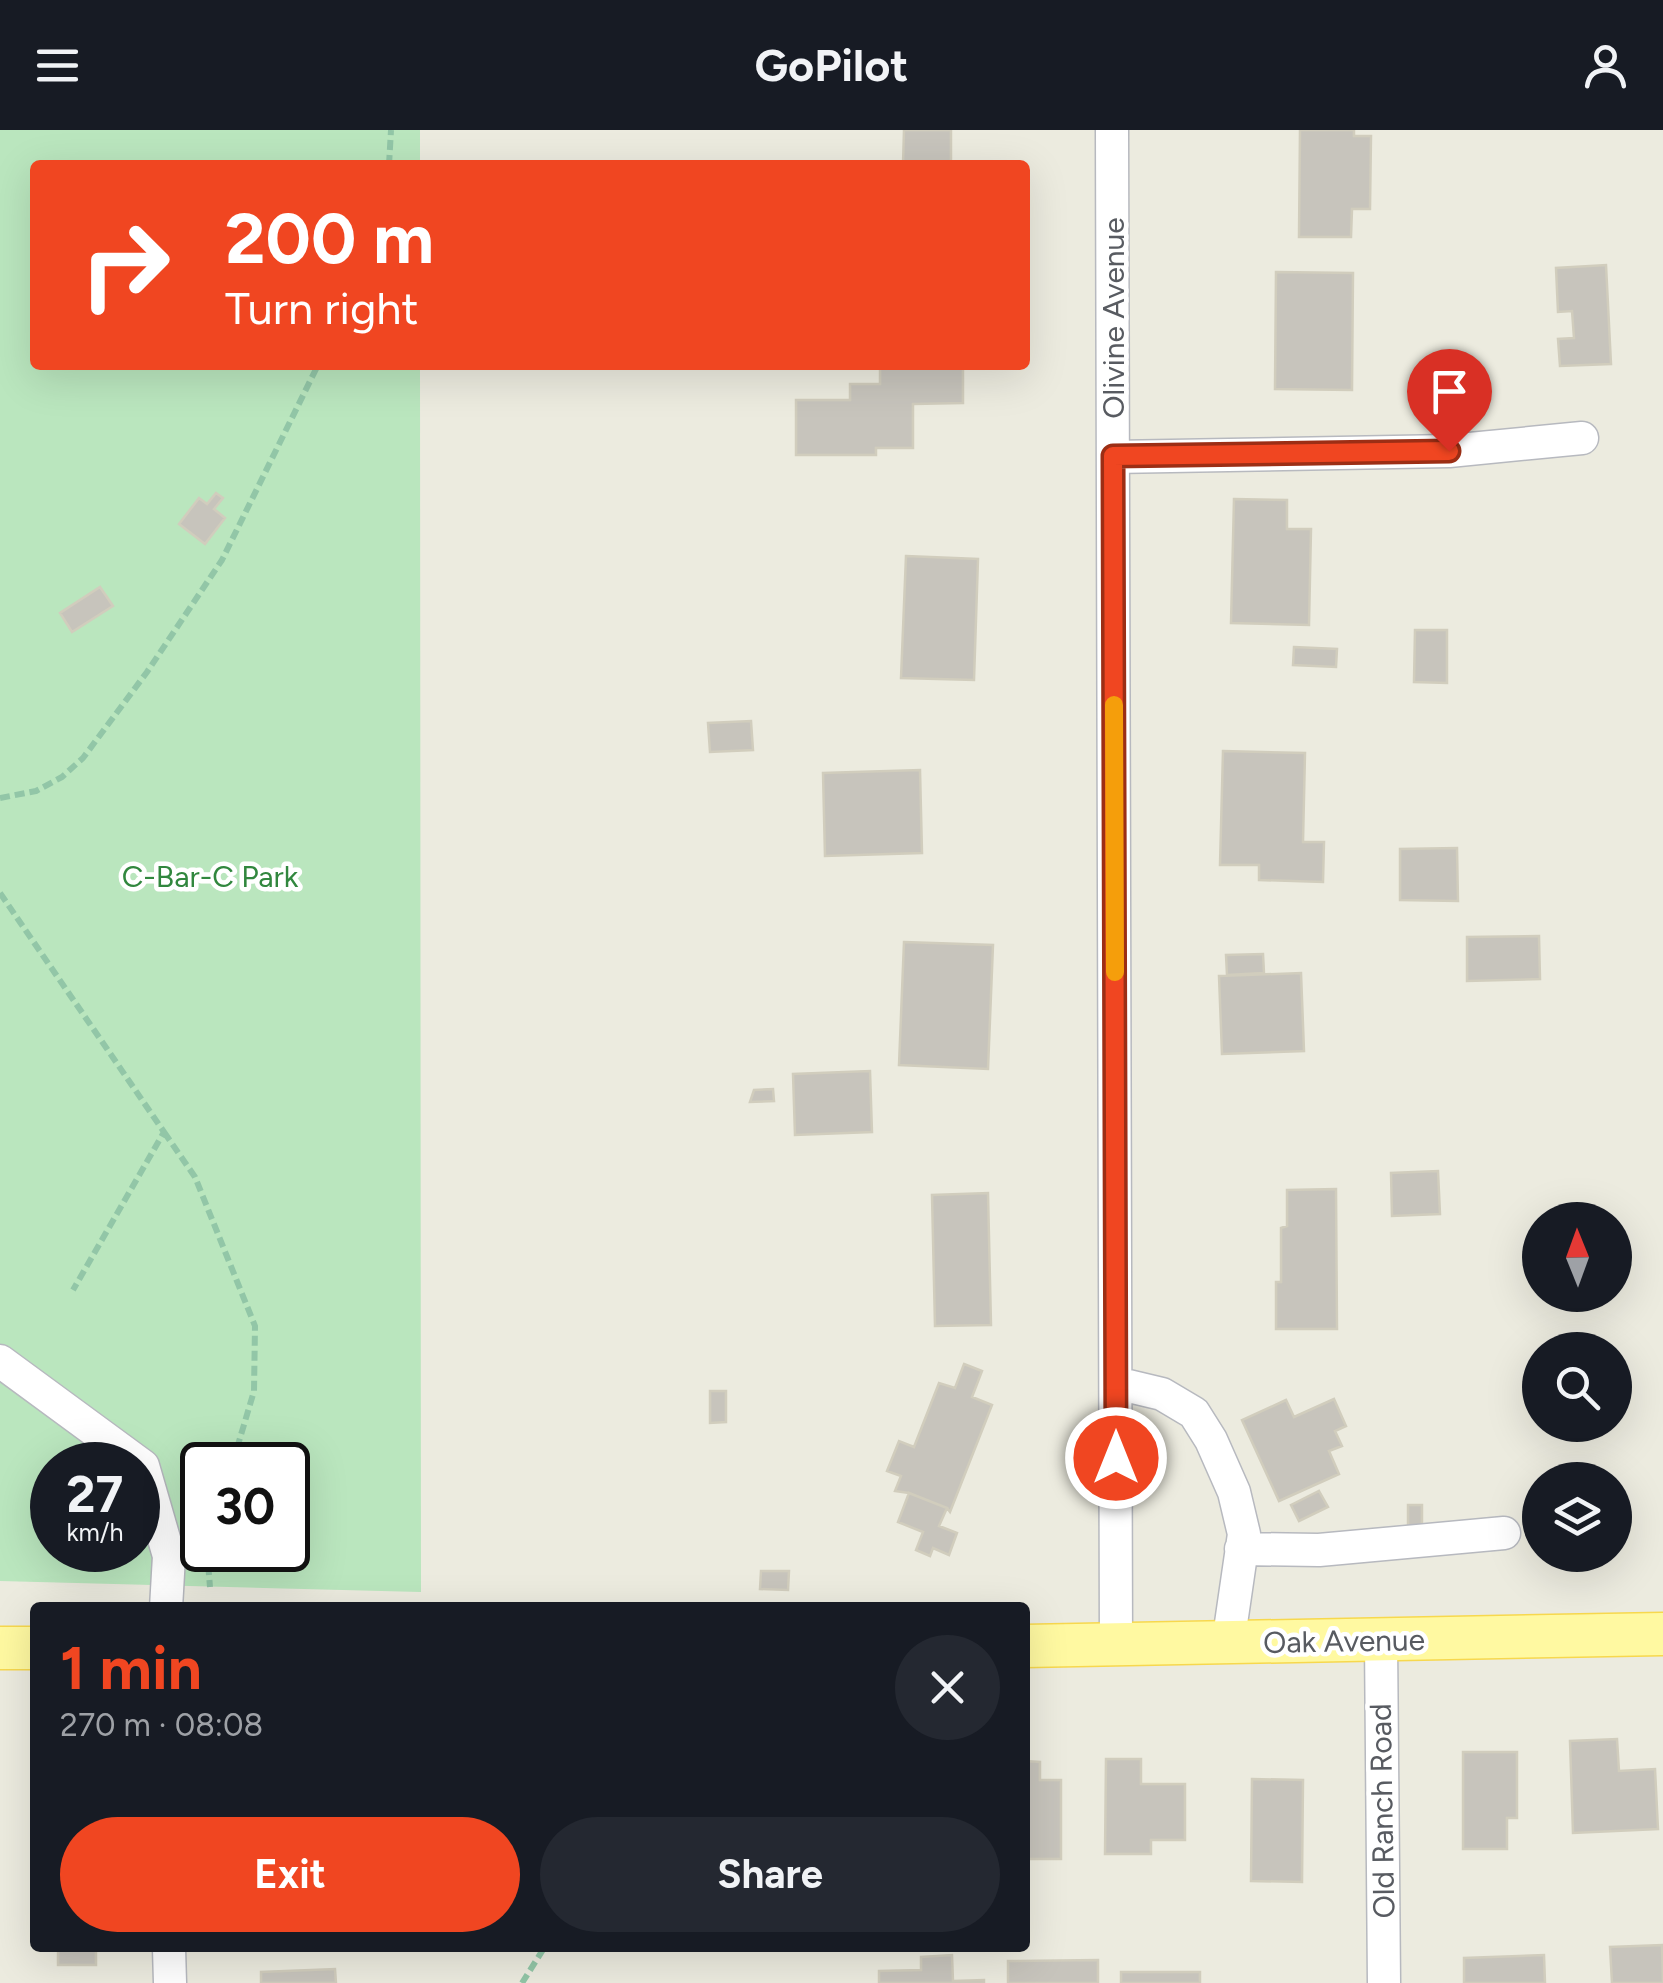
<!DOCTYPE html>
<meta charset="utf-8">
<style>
:root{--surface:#171b24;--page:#242831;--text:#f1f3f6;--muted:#9ea1a6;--accent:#f04621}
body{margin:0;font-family:Figtree,sans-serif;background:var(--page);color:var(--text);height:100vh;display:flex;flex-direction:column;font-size:38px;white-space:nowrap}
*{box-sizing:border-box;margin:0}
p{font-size:32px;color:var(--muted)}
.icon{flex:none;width:55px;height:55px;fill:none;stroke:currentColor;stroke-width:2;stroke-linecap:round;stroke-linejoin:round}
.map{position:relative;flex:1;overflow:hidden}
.drawer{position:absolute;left:30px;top:1472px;width:1000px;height:350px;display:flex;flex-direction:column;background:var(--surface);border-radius:10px;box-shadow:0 10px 40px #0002}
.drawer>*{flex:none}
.banner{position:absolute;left:30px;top:30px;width:1000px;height:210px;border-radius:10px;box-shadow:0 10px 40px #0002;background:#f04621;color:#fff;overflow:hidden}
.needle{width:65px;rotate:359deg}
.controls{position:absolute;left:1522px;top:1072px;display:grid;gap:20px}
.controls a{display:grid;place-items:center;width:110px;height:110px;border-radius:50%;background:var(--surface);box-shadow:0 10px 40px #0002;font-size:50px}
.speed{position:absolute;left:30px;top:1312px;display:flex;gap:20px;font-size:50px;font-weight:700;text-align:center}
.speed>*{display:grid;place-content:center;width:130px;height:130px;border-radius:50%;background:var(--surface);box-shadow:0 10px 40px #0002;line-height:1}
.speed small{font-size:25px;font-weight:400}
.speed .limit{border:5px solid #111;border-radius:15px;background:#fff;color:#111}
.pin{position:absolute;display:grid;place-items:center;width:85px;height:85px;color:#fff;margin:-102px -42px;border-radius:50% 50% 50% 0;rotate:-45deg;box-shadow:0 0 10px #0007}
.pin .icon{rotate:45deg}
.me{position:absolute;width:110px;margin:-55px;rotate:0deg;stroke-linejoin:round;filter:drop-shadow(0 0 8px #0008)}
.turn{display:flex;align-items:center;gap:35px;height:210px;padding:0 30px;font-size:45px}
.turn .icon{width:130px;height:130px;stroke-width:2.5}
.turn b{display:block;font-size:70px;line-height:85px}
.round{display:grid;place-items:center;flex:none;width:105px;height:105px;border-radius:52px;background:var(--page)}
.overview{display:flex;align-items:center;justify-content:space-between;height:170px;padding:0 30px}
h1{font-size:60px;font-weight:700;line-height:75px;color:var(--accent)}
.button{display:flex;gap:20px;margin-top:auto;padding:20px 30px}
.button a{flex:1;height:115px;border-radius:60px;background:var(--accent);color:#fff;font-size:40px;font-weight:700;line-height:115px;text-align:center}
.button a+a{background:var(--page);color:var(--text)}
header{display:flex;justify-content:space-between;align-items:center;height:130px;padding:0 30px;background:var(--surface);font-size:45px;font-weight:700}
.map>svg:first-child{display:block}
.green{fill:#bae6be;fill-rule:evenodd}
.building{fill:#c7c4bc;stroke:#d1cdbd;stroke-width:2.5}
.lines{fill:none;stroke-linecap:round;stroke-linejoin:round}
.minor-casing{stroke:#b7b9bf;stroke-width:35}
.major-casing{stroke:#f7d84e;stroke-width:45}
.path{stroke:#92c6a7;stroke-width:6;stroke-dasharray:10 5;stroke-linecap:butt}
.minor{stroke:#fff;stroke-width:32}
.major{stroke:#fff9a1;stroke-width:42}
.route-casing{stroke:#9c2e15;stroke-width:25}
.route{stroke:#f04621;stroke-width:18}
.slow{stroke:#f59e0b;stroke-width:18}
.labels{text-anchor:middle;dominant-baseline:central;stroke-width:9;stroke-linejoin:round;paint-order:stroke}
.street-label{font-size:30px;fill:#585b61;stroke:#fff}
.park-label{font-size:30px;fill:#31873e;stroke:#fff}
</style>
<header><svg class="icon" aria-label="menu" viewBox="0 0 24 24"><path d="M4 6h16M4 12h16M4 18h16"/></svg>GoPilot<svg class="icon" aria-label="person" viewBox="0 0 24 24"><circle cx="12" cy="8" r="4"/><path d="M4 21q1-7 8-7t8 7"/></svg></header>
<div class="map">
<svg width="1663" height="1853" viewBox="0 0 1663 1853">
<rect width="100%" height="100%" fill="#ecebdf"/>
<path class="green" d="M0,0H420V35H35V235H420L421,1462L0,1451ZM52,1335H138V1420H52ZM202,1335H288V1420H202Z"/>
<path class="building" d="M904,0H951V35H903Z
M1300,0H1354V6H1371L1370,79H1352L1351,107H1299Z
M1606,135L1611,234L1560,236L1558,209L1574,208L1572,181L1558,182L1556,138Z
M1276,142L1353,143L1352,260L1275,259Z
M880,235H963V273L913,274V318H876V325H796V270H850V254H880Z
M216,363L223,368L214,379L225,388L205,414L179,394L199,368L207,374Z
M1234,369L1287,370V399H1311L1309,495L1231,493Z
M906,426L978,429L974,550L901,548Z
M100,457L113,476L72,502L60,483Z
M1415,500H1447V553L1414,552Z
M1294,517L1337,519L1336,537L1293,535Z
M751,591L753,620L710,622L708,593Z
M1223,621L1305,623L1303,712H1324L1323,752L1259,750V735H1220Z
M920,640L922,723L825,726L823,643Z
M1457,718L1458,771L1400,770V719Z
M1539,806L1540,849L1467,851V807Z
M904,812L993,815L988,939L899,935Z
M1263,824L1264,843L1227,845L1226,825Z
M1301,843L1304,921L1222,924L1219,846Z
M870,941L872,1002L795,1005L793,944Z
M773,959L774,971L750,972L754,960Z
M1438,1041L1440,1084L1392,1086L1391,1043Z
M1336,1059L1337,1199H1276V1152H1281V1098L1287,1096V1060Z
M988,1063L991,1195L935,1196L932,1065Z
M964,1234L982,1241L972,1267L992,1275L950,1382L947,1378L909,1363L895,1361L901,1346L887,1341L899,1311L914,1317L939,1253L955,1258Z
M710,1261H726V1292L710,1293Z
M1334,1269L1346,1296L1335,1301L1342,1316L1329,1321L1339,1344L1279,1371L1242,1290L1286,1270L1294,1287Z
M1319,1361L1328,1377L1299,1391L1291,1375Z
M909,1363L947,1378L939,1396L957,1403L949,1425L933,1418L930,1426L916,1420L923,1402L898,1392Z
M1408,1375H1422V1396H1408Z
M761,1441H789L788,1460L760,1459Z
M1617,1609L1619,1641L1655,1639L1658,1699L1573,1703L1570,1611Z
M1463,1622H1517V1688H1507V1719H1463Z
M1106,1629H1141V1654H1185V1710H1151V1724H1105Z
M1025,1631L1040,1632V1650H1061V1729H1025Z
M1252,1649L1303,1650L1302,1752L1251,1751Z
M1662,1815L1663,1853H1612L1610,1817Z
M58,1818H96V1835H58Z
M952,1825L953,1851L984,1850V1853H879V1841L921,1840V1827Z
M1544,1825L1545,1853H1464V1828Z
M1098,1830V1853H1008V1831Z
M335,1839L336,1853H261V1842Z
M1121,1842H1200V1853H1121Z"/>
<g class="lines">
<g class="minor-casing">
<path id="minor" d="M1112,0L1116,1516
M1113,327L1449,321L1582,308
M0,1231L143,1336L169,1426L166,1478
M1116,1253L1162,1264L1194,1283L1211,1310L1234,1362L1244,1404L1228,1514
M1241,1419L1319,1420L1504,1403
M1381,1510L1384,1853
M169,1818L170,1853"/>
</g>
<g class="major-casing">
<path id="major" d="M1025,1516L1663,1504
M0,1518H35"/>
</g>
<path class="path" d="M389,35L391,0
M0,668L36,661L62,647L83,628L147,542L222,430L318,235
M0,763L164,1002L73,1160
M164,1002L195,1047L255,1196L254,1261L232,1335
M202,1381L197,1389L202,1399
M207,1420L210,1457
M522,1853L544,1818"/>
<use href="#minor" class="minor"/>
<use href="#major" class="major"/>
</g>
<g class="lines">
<g class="route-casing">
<path id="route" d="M1116,1328L1113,326L1449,321"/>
</g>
<use href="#route" class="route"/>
<path class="slow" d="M1114,575L1115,842"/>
</g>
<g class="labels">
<g class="street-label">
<text transform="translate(1113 188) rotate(-90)">Olivine Avenue</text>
<text transform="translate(1344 1511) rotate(-1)">Oak Avenue</text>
<text transform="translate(1382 1681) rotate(-91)">Old Ranch Road</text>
</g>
<g class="park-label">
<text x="210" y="746">C-Bar-C Park</text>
</g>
</g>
</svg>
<div class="controls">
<a><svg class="needle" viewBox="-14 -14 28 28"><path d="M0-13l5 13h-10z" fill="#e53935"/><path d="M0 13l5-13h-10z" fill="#9ea1a6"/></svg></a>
<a><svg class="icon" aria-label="search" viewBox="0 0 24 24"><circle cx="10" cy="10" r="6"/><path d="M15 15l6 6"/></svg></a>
<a><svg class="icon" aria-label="layers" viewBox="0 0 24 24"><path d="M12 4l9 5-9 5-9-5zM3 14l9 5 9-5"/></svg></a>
</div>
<div class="speed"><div>27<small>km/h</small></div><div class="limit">30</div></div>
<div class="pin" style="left:1449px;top:321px;background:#d93025"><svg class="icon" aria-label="arrive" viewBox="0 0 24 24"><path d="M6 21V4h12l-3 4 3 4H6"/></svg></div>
<svg class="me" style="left:1116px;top:1328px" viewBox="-20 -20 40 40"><circle r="17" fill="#f04621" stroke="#fff" stroke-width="3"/><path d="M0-11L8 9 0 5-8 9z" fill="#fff"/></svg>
<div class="banner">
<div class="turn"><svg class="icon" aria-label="right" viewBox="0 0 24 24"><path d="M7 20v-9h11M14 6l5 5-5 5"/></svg><div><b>200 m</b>Turn right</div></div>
</div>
<section class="drawer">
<div class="overview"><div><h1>1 min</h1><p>270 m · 08:08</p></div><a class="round"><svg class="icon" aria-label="close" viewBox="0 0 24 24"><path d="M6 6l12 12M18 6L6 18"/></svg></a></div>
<div class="button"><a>Exit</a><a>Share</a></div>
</section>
</div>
